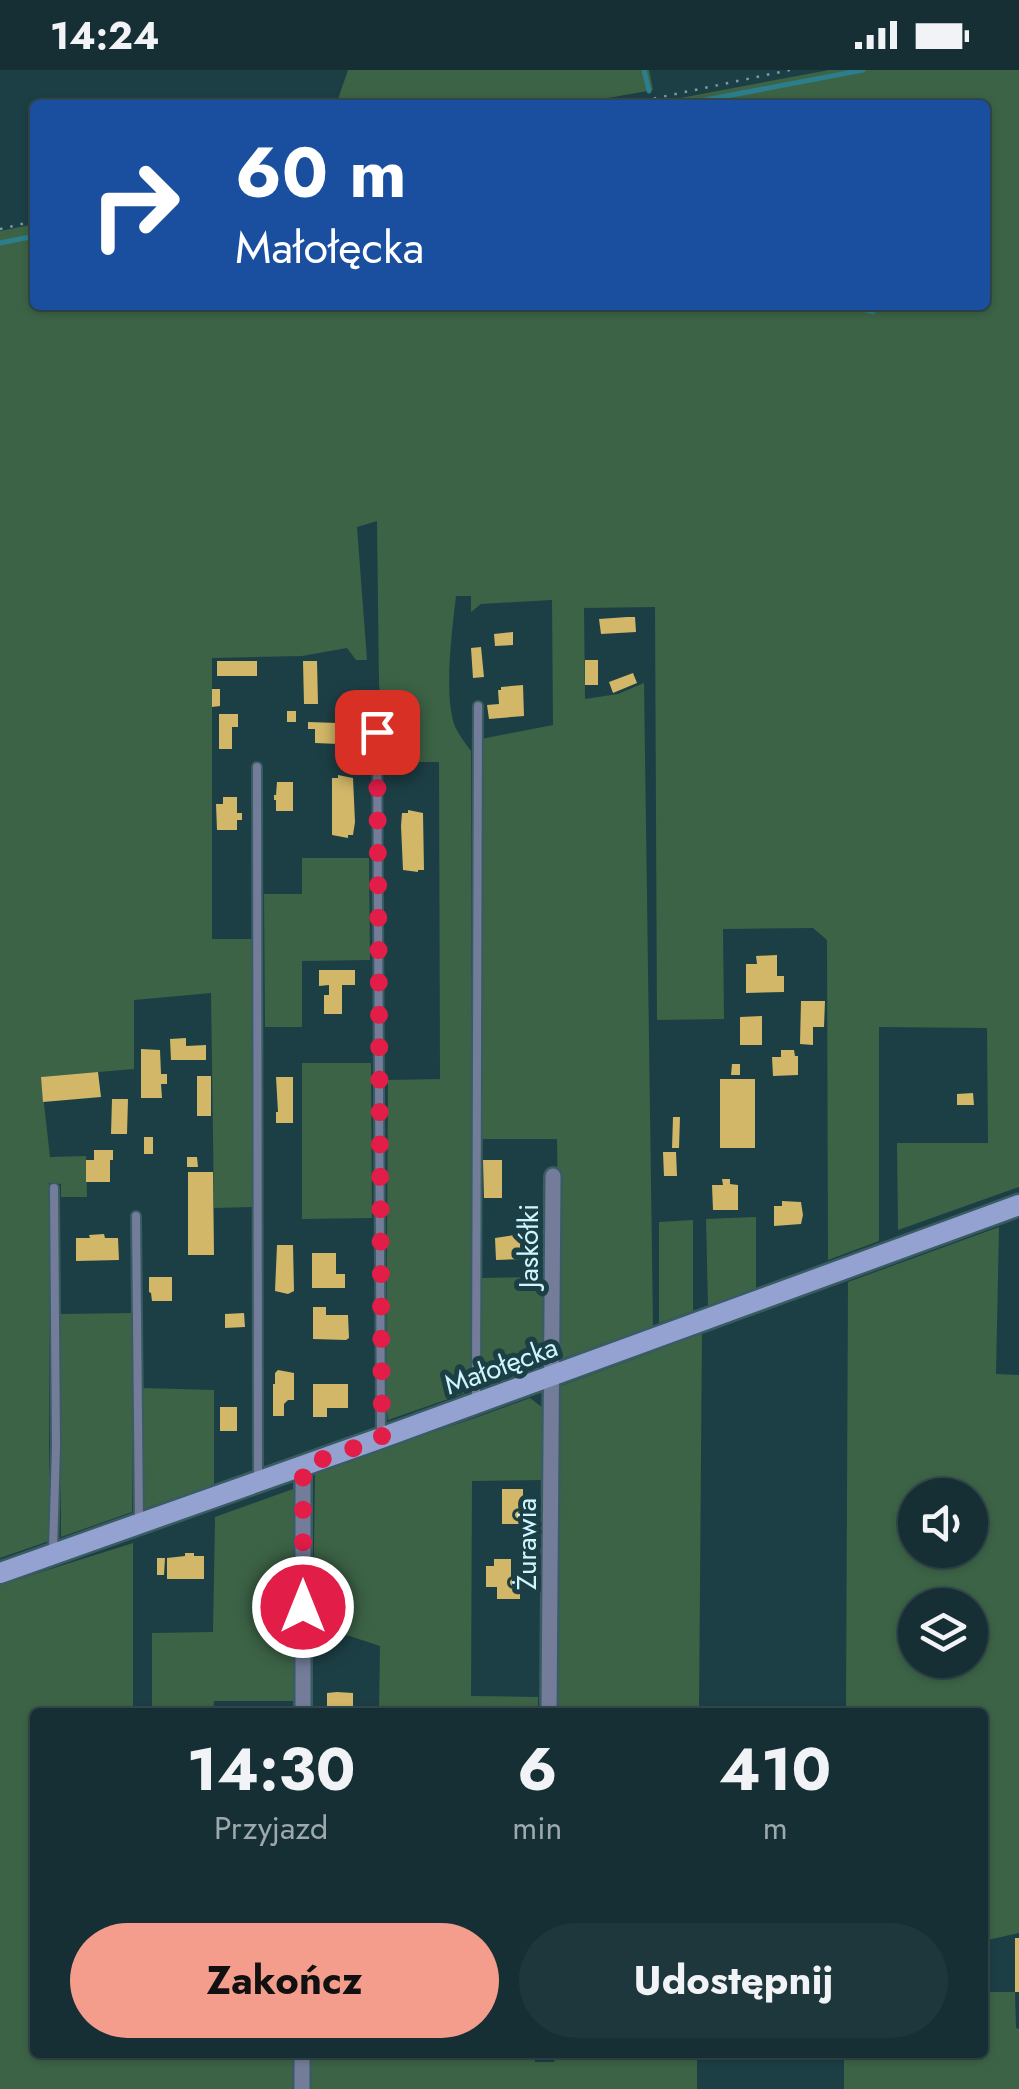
<!DOCTYPE html>
<html lang="pl">
<meta charset="utf-8">
<style>
:root{--surface:#152f34;--page:#1e373c;--text:#f1f3f6;--muted:#9da9ac;--line:#344a4f;--accent:#f49d8d}
body{margin:0;font-family:Jost,sans-serif;background:var(--page);color:var(--text);height:100vh;display:flex;flex-direction:column;font-size:38px;white-space:nowrap}
*{box-sizing:border-box;margin:0}
p{font-size:32px;color:var(--muted)}
.icon{flex:none;width:55px;height:55px;fill:none;stroke:currentColor;stroke-width:2;stroke-linecap:round;stroke-linejoin:round}
.map{position:relative;flex:1;overflow:hidden}
.drawer{position:absolute;left:30px;top:1638px;width:958px;height:350px;display:flex;flex-direction:column;background:var(--surface);border-radius:10px;box-shadow:0 2px 8px #0004,0 0 0 2px var(--line)}
.drawer>*{flex:none}
.guide{position:absolute;left:30px;top:30px;width:960px;height:210px;border-radius:10px;box-shadow:0 2px 8px #0004,0 0 0 2px var(--line);background:#1a4fa0;color:#fff;overflow:hidden}
.buttons{position:absolute;left:898px;top:1408px;display:grid;gap:20px}
.buttons a{display:grid;place-items:center;width:90px;height:90px;border-radius:50%;background:var(--surface);box-shadow:0 2px 8px #0004,0 0 0 2px var(--line);font-size:50px}
.pin{position:absolute;display:grid;place-items:center;width:85px;height:85px;color:#fff;margin:-42px;border-radius:20px;box-shadow:0 5px 15px #0006}
.me{position:absolute;width:110px;margin:-55px;rotate:0deg;stroke-linejoin:round;filter:drop-shadow(0 0 8px #0008)}
.turn{display:flex;align-items:center;gap:35px;height:210px;padding:0 40px;font-size:45px}
.turn .icon{width:130px;height:130px;stroke-width:2.5}
.turn b{display:block;font-size:70px;line-height:85px}
.eta{display:flex;justify-content:space-evenly;align-items:center;height:170px;text-align:center}
.eta b{font-size:60px;font-weight:700;line-height:70px}
.button{display:flex;gap:20px;margin-top:auto;padding:20px 40px}
.button a{flex:1;height:115px;border-radius:60px;background:var(--accent);color:#111;font-size:40px;font-weight:700;line-height:115px;text-align:center}
.button a+a{background:var(--page);color:var(--text)}
.status{display:flex;justify-content:space-between;align-items:center;height:70px;padding:0 50px;background:var(--surface);direction:ltr}
.status svg{height:28px;fill:currentColor}
.map>svg:first-child{display:block}
.green{fill:#3c6346;fill-rule:evenodd}
.lines{fill:none;stroke-linecap:round;stroke-linejoin:round}
.stream{stroke:#2c7e8c;stroke-width:5}
.building{fill:#d2b768}
.lane-casing{stroke:#395c63;stroke-width:12}
.street-casing{stroke:#395c63;stroke-width:20}
.secondary-casing{stroke:#395c63;stroke-width:25}
.path{stroke:#789da4;stroke-width:2.5;stroke-dasharray:2.5 8;stroke-linecap:butt}
.lane{stroke:#737d9a;stroke-width:8}
.street{stroke:#737d9a;stroke-width:15}
.secondary{stroke:#94a2d1;stroke-width:20}
.route{stroke:#e11d48;stroke-width:18;stroke-dasharray:0 32.4}
.labels{text-anchor:middle;dominant-baseline:central;stroke-width:10;stroke-linejoin:round;paint-order:stroke}
.street-label{font-size:28px;fill:#cff6fe;stroke:#1c3f45}
</style>
<div class="status"><b>14:24</b><svg viewBox="0 0 49 12"><path d="M0 12V9h3v3zM5 12V6h3v6zM10 12V3h3v9zM15 12V0h3v12zM26 1h20v11H26zM47 4h2v5h-2z"/></svg></div>
<div class="map">
<svg width="1019" height="2019" viewBox="0 0 1019 2019">
<rect width="100%" height="100%" fill="#1c3f45"/>
<path class="green" d="M348,0H649L653,20L569,35H336Z
M829,0H1019V1117L898,1160L897,1073H988L987,958L879,957V1171L828,1190L827,870L813,858L723,859L724,949L657,950L655,537L584,538L585,629L618,624L644,613L653,1256L564,1288L560,1287L557,1069H481V669L553,655L552,530L481,534L471,542V526H456C452,560 444,622 454,654C458,664 465,673 471,681V1321L388,1350L386,1333L388,1010L440,1009L439,692H387L379,614L377,451L357,457L367,590H356L347,578L302,586L212,588V869H252V1137L214,1138L211,923L134,930V999L41,1007L50,1087L86,1086L87,1127H61V1114L49,1113V1471L0,1488V161L35,154V235H985V35H643Z
M302,788H369L370,890L302,891V957H265L264,824H302Z
M371,993L372,1148L302,1149V993Z
M756,1147V1220L708,1237L706,1149Z
M693,1150V1241L659,1253V1152Z
M999,1157L996,1304L1019,1305V1863L983,1871L982,1642H846L848,1212ZM970,1425V1480H915V1425ZM915,1535H970V1590H915Z
M544,1207L546,1293L481,1316V1208Z
M134,1243L132,1442L61,1467V1244Z
M702,1260L699,1642H557L558,1317L658,1280L659,1275Z
M143,1318L214,1320V1415L143,1439Z
M530,1328L543,1338L541,1410L472,1411L471,1626L538,1627V1642H379L380,1576L313,1554L315,1401L472,1349Z
M296,1418L295,1631H214L213,1642H152V1563L213,1562L215,1447Z
M133,1473V1642H35V1982L293,1983V2019H0V1515Z
M983,1922H1015L1016,1958L1019,1959V2019H844V1983L982,1982Z
M535,1982V1992H554L555,1983H697V2019H311L312,1983Z"/>
<g class="lines">
<path class="stream" d="M644,0L649,21
M679,35L863,0
M0,173L35,166
M850,235L873,242"/>
</g>
<path class="building" d="M627,547H635L636,562L601,564L599,549Z
M513,562V575L495,576L494,564Z
M481,577L484,607L473,608L471,578Z
M585,590H598V615H585Z
M217,591H257V606H217Z
M303,591H317L318,634H304Z
M633,603L637,613L613,623L609,612Z
M523,615L524,646L489,649L487,635L499,634L498,620H501V617Z
M212,619H220V636L212,637Z
M287,641H296V652H287Z
M219,644H238V657H232V679H219Z
M308,652L338,653V674L315,673V659H308Z
M338,705L353,708L355,752L353,765H348V768L332,765V708H338Z
M277,712H293V741H276V730H274V725H276Z
M223,727H237V743H242V750H237V760H217L216,734H223Z
M408,740L423,743L424,800H418V802L403,800L401,756L402,743H408Z
M777,885V906H784V922L746,923V894H757L756,886Z
M319,900H355V915H342V944H324V925H329V915L319,916Z
M801,931H825L824,957H813V975L800,974Z
M762,946V975H740V947Z
M186,968V976L206,975V990H171L170,969Z
M141,979L160,980L161,1004H167V1014H161L162,1028H141Z
M781,980H794L795,986H798V1005L773,1006L772,987H781Z
M732,994H740V1005H731Z
M98,1002L101,1027L43,1032L41,1007Z
M197,1006H211V1046H197Z
M276,1007H293V1053H276V1042H278Z
M720,1009H755V1078H720Z
M973,1023L974,1035H957V1024Z
M112,1029H128L127,1064H111Z
M673,1047H680L679,1078H672Z
M144,1067H153V1084H144Z
M94,1080H113V1090H110V1112H86V1090H94Z
M663,1082H676L677,1106H664Z
M187,1087H197L198,1097H187Z
M483,1090H502V1128H484Z
M188,1102H213L214,1185H188Z
M722,1109H730V1114L738,1115V1140H713L712,1115H723Z
M782,1131L801,1132L803,1145L801,1154L774,1156V1136H782Z
M104,1164L105,1168H118L119,1190L76,1191V1168H90L89,1165Z
M522,1164L524,1189L496,1190L495,1168Z
M277,1175H293L294,1221L288,1224L275,1221Z
M312,1183H336V1204H345V1218H312Z
M149,1207H172V1231H152L151,1223L149,1222Z
M313,1237H326V1245H348L349,1268L346,1270L313,1269Z
M244,1243L245,1257L225,1258V1244Z
M278,1300L294,1303V1330H288L284,1334V1346H273V1314H275V1303Z
M313,1314H348V1338H327V1347H313Z
M220,1337H237V1361H220Z
M502,1419H523V1454H502Z
M185,1483H194V1486H204V1509H167V1488L185,1486Z
M157,1488H165L164,1505H157Z
M494,1489H511V1507H525V1517H520V1529H497V1517H486V1496H494Z
M337,1622L353,1623V1638H357V1642H330V1639H327V1623Z
M1015,1868H1019V1922H1015Z"/>
<g class="lines">
<g class="lane-casing">
<path id="lane" d="M377,663L381,1364
M257,697L258,1408
M136,1146L139,1451
M476,1329L478,636
M53,1480L56,1377L54,1118"/>
</g>
<g class="street-casing">
<path id="street" d="M303,1642V1396
M549,1642L553,1106
M302,2019V1982"/>
</g>
<g class="secondary-casing">
<path id="secondary" d="M0,1503L381,1368L1019,1135"/>
</g>
<path class="path" d="M623,35L790,0
M0,159L35,151"/>
<use href="#lane" class="lane"/>
<use href="#street" class="street"/>
<use href="#secondary" class="secondary"/>
</g>
<g class="lines">
<path class="route" d="M303,1537V1396L382,1368L377,662"/>
</g>
<g class="labels">
<g class="street-label">
<text transform="translate(528 1176) rotate(-90)">Jaskółki</text>
<text transform="translate(501 1296) rotate(-20)">Małołęcka</text>
<text transform="translate(526 1474) rotate(-90)">Żurawia</text>
</g>
</g>
</svg>
<div class="buttons">
<a><svg class="icon" aria-label="sound" viewBox="0 0 24 24"><path d="M4 9h4l5-4v14l-5-4H4zM17 9q2 3 0 6"/></svg></a>
<a><svg class="icon" aria-label="layers" viewBox="0 0 24 24"><path d="M12 4l9 5-9 5-9-5zM3 14l9 5 9-5"/></svg></a>
</div>
<div class="pin" style="left:377px;top:662px;background:#d93025"><svg class="icon" aria-label="arrive" viewBox="0 0 24 24"><path d="M6 21V4h12l-3 4 3 4H6"/></svg></div>
<svg class="me" style="left:303px;top:1537px" viewBox="-20 -20 40 40"><circle r="17" fill="#e11d48" stroke="#fff" stroke-width="3"/><path d="M0-11L8 9 0 5-8 9z" fill="#fff"/></svg>
<div class="guide">
<div class="turn"><svg class="icon" aria-label="right" viewBox="0 0 24 24"><path d="M7 20v-9h11M14 6l5 5-5 5"/></svg><div><b>60 m</b>Małołęcka</div></div>
</div>
<section class="drawer">
<div class="eta">
<div><b>14:30</b><p>Przyjazd</p></div>
<div><b>6</b><p>min</p></div>
<div><b>410</b><p>m</p></div>
</div>
<div class="button"><a>Zakończ</a><a>Udostępnij</a></div>
</section>
</div>
